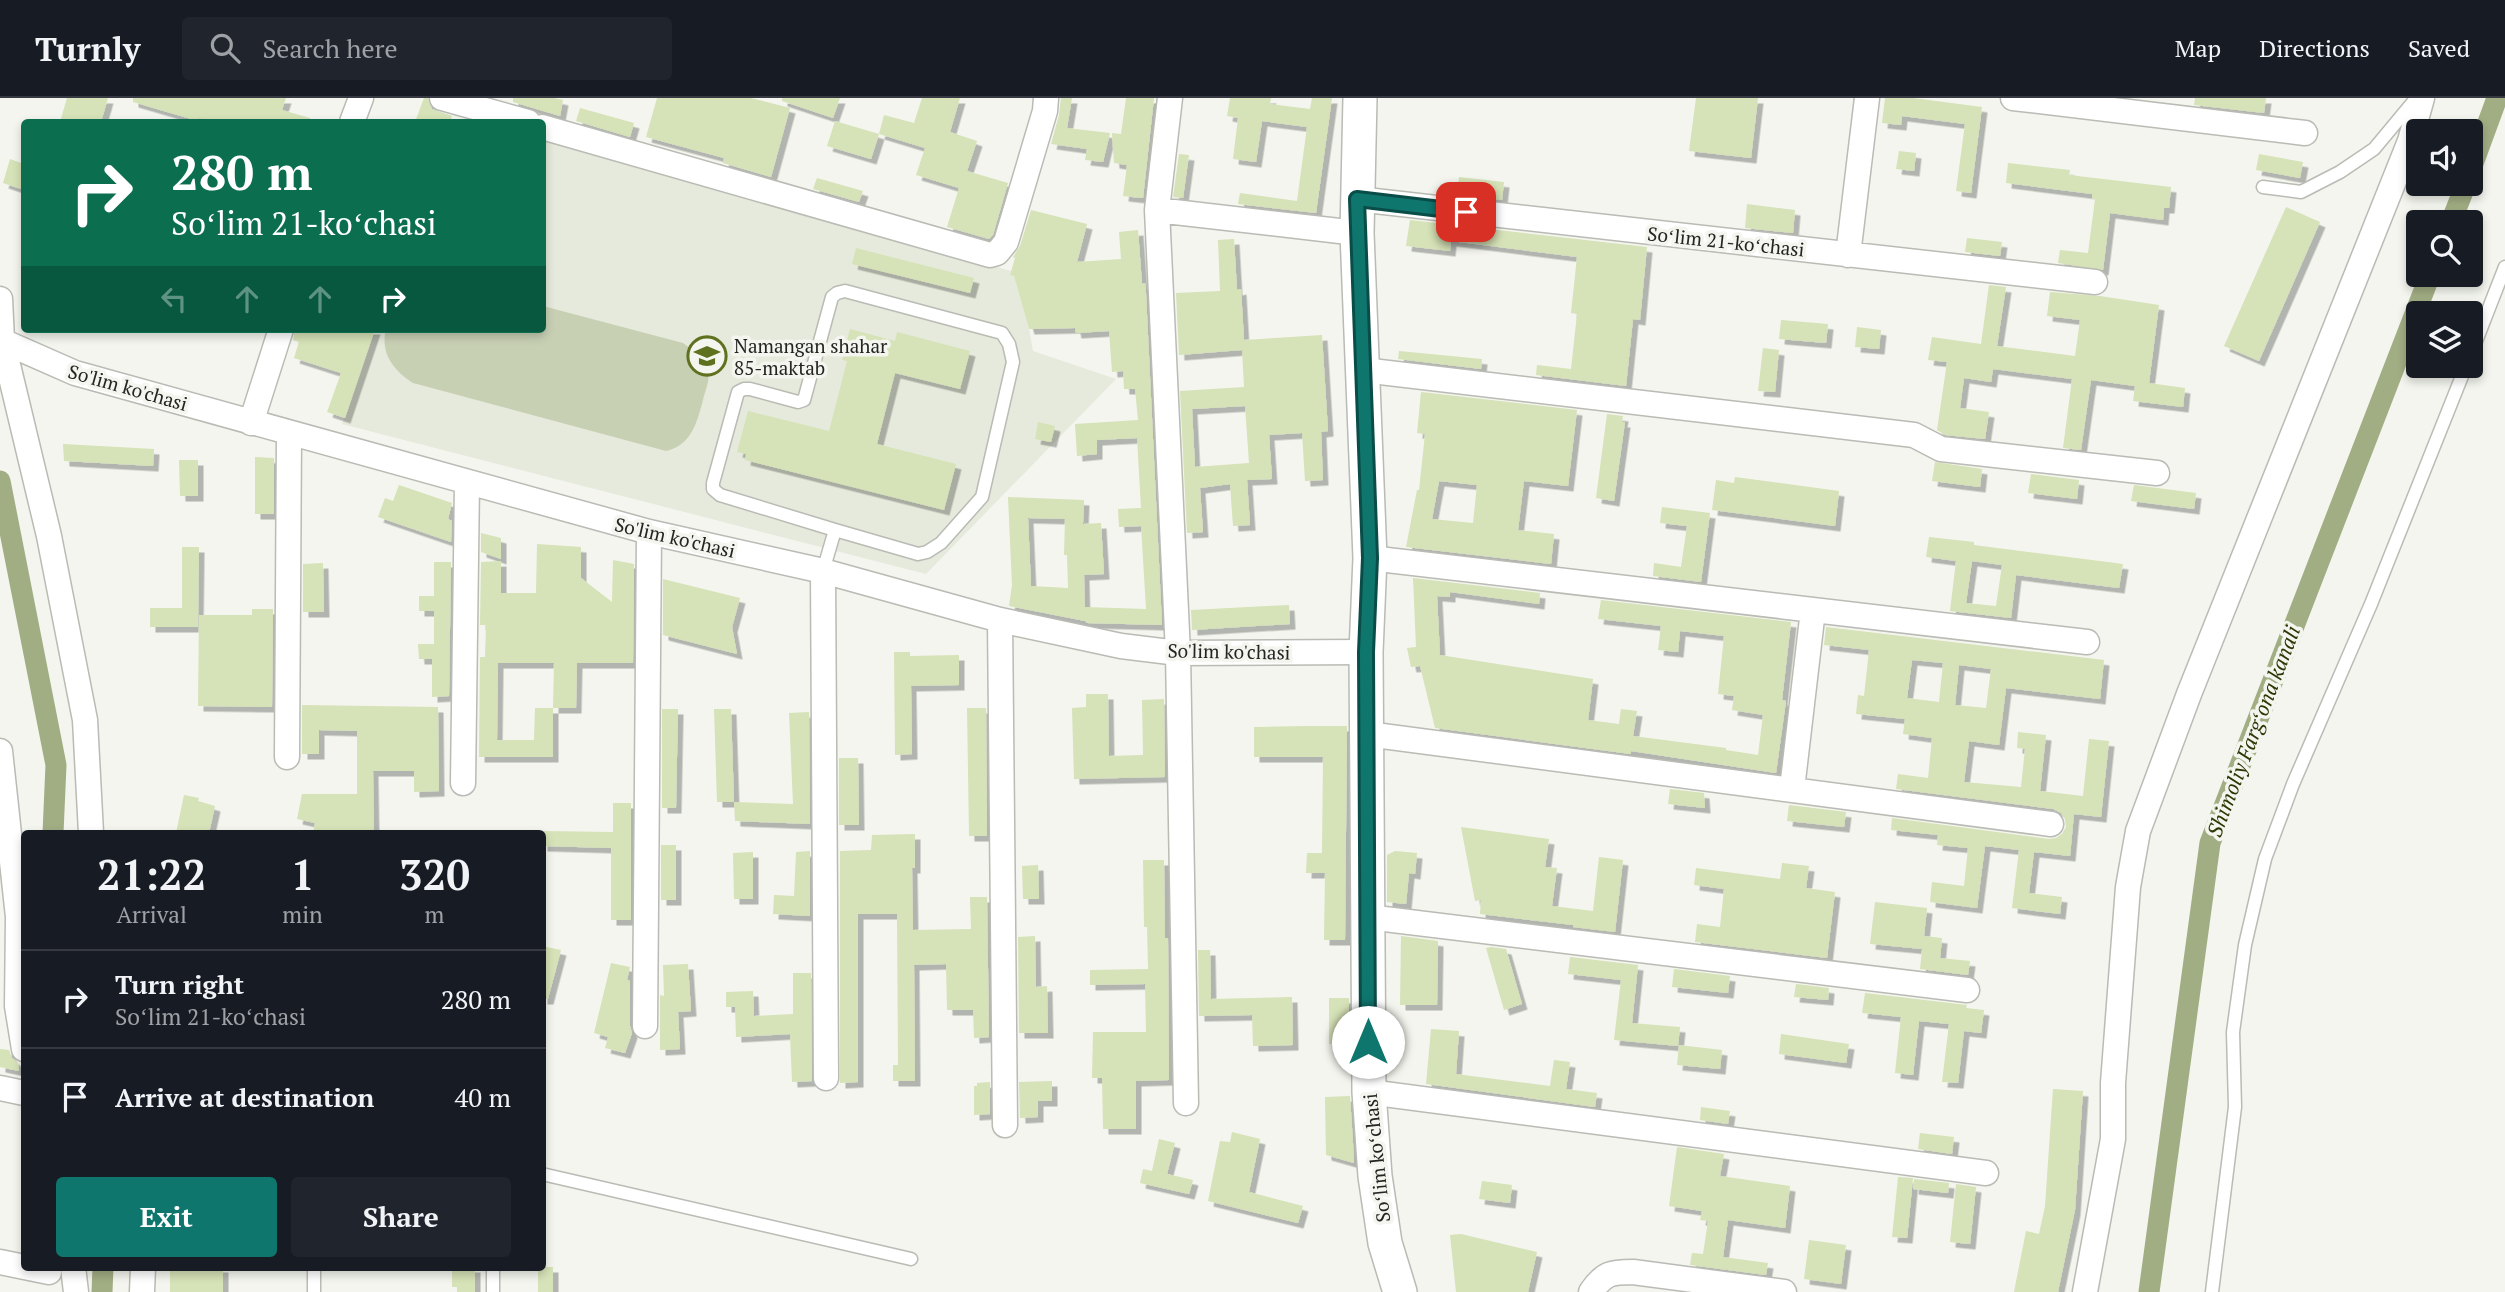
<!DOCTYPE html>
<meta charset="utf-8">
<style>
:root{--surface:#171b24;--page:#20242c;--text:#f1f3f6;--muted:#9ea1a6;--line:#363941;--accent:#0f766e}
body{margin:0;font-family:"PT Serif",serif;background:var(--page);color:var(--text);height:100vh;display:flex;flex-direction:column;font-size:26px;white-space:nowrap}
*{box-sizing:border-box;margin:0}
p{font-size:23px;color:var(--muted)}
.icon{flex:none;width:38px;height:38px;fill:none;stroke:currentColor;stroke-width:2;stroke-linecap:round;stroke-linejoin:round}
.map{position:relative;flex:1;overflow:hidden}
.side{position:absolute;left:21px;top:732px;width:525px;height:441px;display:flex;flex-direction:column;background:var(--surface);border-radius:7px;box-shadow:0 4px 10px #0003}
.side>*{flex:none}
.banner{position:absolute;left:21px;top:21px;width:525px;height:214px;border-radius:7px;box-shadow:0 4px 10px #0003;background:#0b6e4f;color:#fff;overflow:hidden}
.fabs{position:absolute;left:2406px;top:21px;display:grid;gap:14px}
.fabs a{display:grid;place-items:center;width:77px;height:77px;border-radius:7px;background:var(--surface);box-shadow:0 4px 10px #0003;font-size:35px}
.pin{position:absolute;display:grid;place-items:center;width:60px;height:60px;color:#fff;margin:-30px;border-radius:14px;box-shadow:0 4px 10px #0006}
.me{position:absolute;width:77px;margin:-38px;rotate:0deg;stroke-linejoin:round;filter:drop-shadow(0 0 5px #0008)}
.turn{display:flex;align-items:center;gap:24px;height:147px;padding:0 35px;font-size:32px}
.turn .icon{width:91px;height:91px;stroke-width:2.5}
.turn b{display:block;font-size:49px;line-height:60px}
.lanes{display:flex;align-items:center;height:66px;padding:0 35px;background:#0003;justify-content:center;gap:35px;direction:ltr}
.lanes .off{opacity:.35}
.eta{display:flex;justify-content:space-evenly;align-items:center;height:119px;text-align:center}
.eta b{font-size:42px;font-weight:600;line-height:49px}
.cta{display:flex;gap:14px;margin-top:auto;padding:14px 35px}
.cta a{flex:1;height:80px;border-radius:7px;background:var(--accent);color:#fff;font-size:28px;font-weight:600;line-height:80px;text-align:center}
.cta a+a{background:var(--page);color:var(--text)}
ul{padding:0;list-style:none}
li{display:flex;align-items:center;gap:21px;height:98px;padding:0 35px;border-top:2px solid var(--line)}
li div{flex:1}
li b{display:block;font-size:26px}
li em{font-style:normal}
header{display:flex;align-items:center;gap:42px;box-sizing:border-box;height:98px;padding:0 35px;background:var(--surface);border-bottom:2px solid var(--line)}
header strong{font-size:33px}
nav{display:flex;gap:38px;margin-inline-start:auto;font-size:24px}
.search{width:490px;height:63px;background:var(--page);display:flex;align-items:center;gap:18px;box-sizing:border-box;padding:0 24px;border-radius:7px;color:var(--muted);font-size:26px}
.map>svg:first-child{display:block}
.built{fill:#e6eadc}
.green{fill:#c8d0b4}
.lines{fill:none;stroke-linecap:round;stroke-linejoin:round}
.canal{stroke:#a1ad83;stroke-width:21}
.building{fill:#d6e2b7;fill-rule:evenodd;filter:url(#shadow)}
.lane-casing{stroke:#b9bbb4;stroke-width:15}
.street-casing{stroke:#b9bbb4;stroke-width:27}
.secondary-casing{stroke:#b9bbb4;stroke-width:36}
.lane{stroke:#fff;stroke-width:12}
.street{stroke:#fff;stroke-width:24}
.secondary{stroke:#fff;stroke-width:33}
.route-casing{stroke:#0a4d48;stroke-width:18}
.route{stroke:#0f766e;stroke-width:12}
.labels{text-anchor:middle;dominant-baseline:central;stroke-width:7;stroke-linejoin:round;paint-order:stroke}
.street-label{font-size:19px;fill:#242523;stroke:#f3f5ee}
.poi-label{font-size:19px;fill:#242523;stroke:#f3f5ee;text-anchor:start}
.water-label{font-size:21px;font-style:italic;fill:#2d3704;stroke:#f3f5ee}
</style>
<header>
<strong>Turnly</strong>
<div class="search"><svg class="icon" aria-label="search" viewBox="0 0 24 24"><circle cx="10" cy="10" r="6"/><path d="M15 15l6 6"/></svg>Search here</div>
<nav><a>Map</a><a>Directions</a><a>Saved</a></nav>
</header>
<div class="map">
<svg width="2505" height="1194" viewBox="0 0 2505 1194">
<defs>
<filter id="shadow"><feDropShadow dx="5.5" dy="5.5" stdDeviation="0" flood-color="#0004"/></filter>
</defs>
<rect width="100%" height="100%" fill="#f3f5ee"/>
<path class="built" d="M543,37L1011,173L1010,177L1014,178L1029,231L1033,253L1116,281L926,476L342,326L375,231H542Z"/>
<path class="green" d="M543,208L683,245C694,253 704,261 708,275C710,283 705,293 703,302C697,324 692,347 666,353L413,285C393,272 380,255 386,231H542Z"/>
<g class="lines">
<path class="canal" d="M2471,71L2497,0
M2451,124L2466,86
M0,383L56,667L53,735
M102,1194L103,1169
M2149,1194L2210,745L2430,177"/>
</g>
<path class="building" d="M67,0H108L101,24H60Z
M133,0H286L282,12L310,20V24H215L199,20L198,23L133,4Z
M424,0H428L432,11L452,18L450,24H415Z
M513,0H554L563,2L560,18L513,4Z
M657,0H751L790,10L771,79L723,65L724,60L646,39Z
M782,0H840L833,20L782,3Z
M922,0H960L950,34L977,43L967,73L1008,85L993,137L989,141L947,129L959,90L916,77L925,50L879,36L884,17L914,25Z
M1061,0H1072L1067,30L1110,35L1103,64L1085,62L1087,51L1051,46L1059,17Z
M1126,0H1154L1143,100H1141L1123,98L1127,67L1114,65L1112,35L1121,36Z
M1230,0H1271L1270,6L1310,11L1312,0H1332L1316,115L1238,106L1240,95L1297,103L1307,29L1262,23L1256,64L1233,61L1238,20L1227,18Z
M1696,0H1758L1751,60L1689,53Z
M1885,0H1913L1982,9L1971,95L1956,93L1965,26L1902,18L1901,27L1882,25Z
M2195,0H2266L2264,15L2194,7Z
M580,10L634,25L630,39L576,23Z
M835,23L879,36L871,61L827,48Z
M1899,53L1916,55L1914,73L1896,71Z
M1179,56L1189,57L1183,100L1173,99Z
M2259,56L2303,64L2300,80L2256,72Z
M10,61L24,66V92L3,85Z
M2008,65L2070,72L2069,77L2171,89L2169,110H2164L2163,122L2110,115L2103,172L2058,165L2060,152L2088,155L2095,101H2092V96L2006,85Z
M1459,79L1504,84L1502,102L1457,97Z
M817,80L863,93L859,104L813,91Z
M1747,106L1795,112L1793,135L1745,130Z
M2286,109L2320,124L2259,263L2224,248Z
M1031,112L1087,126L1077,164L1121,161L1119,134L1138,132L1142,186L1145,185L1146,195L1162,527L1087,525L1085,523L1009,508L1012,487L1008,399L1084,402L1083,426L1101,425L1104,476L1084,477L1085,516V509L1146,511L1141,428L1119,429L1118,411L1141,410L1137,340L1097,342V356L1077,358L1075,326L1138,322L1135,291H1124L1123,273L1112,274L1109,233L1076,235L1075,230L1029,231L1014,178L1010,177L1015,160L1013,159L1020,148ZM1028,420L1065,421L1064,457H1067L1068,490L1031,488Z
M1410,122L1647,149L1640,222L1633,221L1626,288L1536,277L1537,267L1571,271L1577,216L1571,215L1577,159L1451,143L1450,153L1406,148Z
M1967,140L2002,144L2000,158L1965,154Z
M1234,141L1237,192L1241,191L1244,242L1322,237L1328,333L1321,334L1323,382L1305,383L1302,335L1269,337L1272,381L1247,382L1250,427L1233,428L1230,386L1200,390L1203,434L1187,435L1180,293L1244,289L1242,252L1179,257L1176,195L1220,193L1218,142ZM1245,308L1249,365L1195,369L1192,311Z
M856,150L974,180L970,195L852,166Z
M1989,187L2006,189L1997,248L2075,258L2080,222L2047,218L2050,194L2100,198L2159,207L2149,285L2185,290L2183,309L2133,303L2135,288L2091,282L2081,352L2063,350L2072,281L1993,271L1991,284L1964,280L1960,310L1989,314L1985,341L1945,337L1937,332L1947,264L1928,262L1932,239L1981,246Z
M1781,222L1828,226L1826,245L1779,241Z
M1857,229L1881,232L1879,251L1855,249Z
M295,231H375L345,320L327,314L341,275L294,260L299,244L293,242Z
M850,231L895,243L897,234L970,253L960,291L895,275L877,346L956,366L944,412L745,362L746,356L737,354L748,313L829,333L847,263L842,262Z
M1763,250L1779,252L1775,294L1758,293Z
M1399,253L1482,261L1481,271L1398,261Z
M1421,294L1577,312L1568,388L1524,383L1518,432L1554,436L1551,466L1406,449L1417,392H1419L1425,336L1417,335ZM1439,383L1477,387L1473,425L1432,421Z
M1607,316L1623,318L1622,324H1625L1614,403L1596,400Z
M1038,324L1055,328L1051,344L1035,341Z
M63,346L154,351L153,368L64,363Z
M255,359L274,360V416H255Z
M179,362H198V398H180Z
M1935,364L1982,371L1980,389L1932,383Z
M2031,376L2079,382L2077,401L2028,395Z
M1735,379L1839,393L1835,428L1712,412L1716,382L1734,385Z
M399,387L452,405L448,421L452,423L451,444L378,419L385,400L393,403Z
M2134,387L2196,395L2194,411L2131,403Z
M1662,409L1710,415L1701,484L1653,478L1654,465L1681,469L1687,428L1660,425Z
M481,435L501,440V461L481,454Z
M1929,439L1974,444V447L2123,466L2119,490L2016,477L2011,520L1950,513L1956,463L1926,459ZM1972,463L2002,467L1996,508L1966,505Z
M537,446L581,449V480L612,504L613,462L634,466L633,565H577L576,610H553V659H479L480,559H485L486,527H480L481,464L501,463V495H536ZM498,565H554L553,610H535L534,642H497Z
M182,449H199L198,529H150V510H182Z
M434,464H451L449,598L432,599V561H419L418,546H434V513H419V498H434Z
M323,465L324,514H303V466Z
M1413,480L1540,495L1539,506L1450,494V499L1437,498L1440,557L1593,581L1588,622L1619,626L1621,611L1637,613L1633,638L1726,650V652L1758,657L1763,617L1732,612L1734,598L1718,596L1724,538L1680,533L1678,554L1658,552L1661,528L1598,521L1601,502L1791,524L1782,602L1786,603L1776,675L1631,653V656L1435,630L1420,568L1411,569L1407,550L1416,549Z
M663,481L740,500L732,529L737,556L663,537Z
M1289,507L1290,526L1192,532L1191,512Z
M252,511H273L272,609L198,608L199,517H252Z
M1826,529L2104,562L2100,601L2006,590L1999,647L1969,643L1964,684L2021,689L2025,651L2017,650L2018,634L2046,637L2040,693L2083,698L2089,641L2109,643L2101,719L2074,716L2070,758L2034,754L2029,795L2062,799L2060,816L2012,810L2019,752L1985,748L1977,810L1930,804L1932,784L1964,788L1968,750L1937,747L1938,737L1891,732L1892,720L2049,741L2056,740L2062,736L2066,729L2065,721L2061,715L2053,711L1896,691L1898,676L1928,680L1932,640L1903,636L1905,621L1856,616L1858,597L1864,598L1869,552L1824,547ZM1912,562L1943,565L1939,604L1907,600ZM1959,567L1991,571L1986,610L1955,607Z
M894,554H910V558L959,557V587L911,588L912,656L895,657Z
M1086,596H1108L1109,658L1143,657L1142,602L1164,601L1165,679L1074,681L1072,610L1086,609Z
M302,607L438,609L439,693L414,694V673H373L374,735H313L315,725L297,721L302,696H357V633L319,632V656H302Z
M967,610H986L987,738H969Z
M662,611H678L676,710H662Z
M714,611H731L734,704H717Z
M809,614L810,726L735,723L734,704L793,706L789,615Z
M1312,628H1347L1345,842H1324L1325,775H1306L1307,755H1322L1323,659H1254V629Z
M839,660H858L859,727H839Z
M1670,691L1704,695L1705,710L1668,706Z
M184,697L199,700L198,703L215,708L209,735H176Z
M613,705H631V822H611V750L542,748V733L613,734Z
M1789,707L1846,714L1844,729L1787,723Z
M1461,729L1549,741L1545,769L1557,770L1552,808L1593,813L1599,759L1623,762L1615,834L1573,829V827L1480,816L1481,802L1475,803Z
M915,736V770H912L913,832L971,831L970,799H987L989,939L974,940L973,912H947L946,866L914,867L915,983H893V967H898L897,816H858V984L840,985V753L871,752L872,737Z
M661,747H676V802H661Z
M810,753V818L773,816L774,797L794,798L796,754Z
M1395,753L1417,755L1415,776L1409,775L1406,806L1387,804V757Z
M753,754V801H734L733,755Z
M1143,762H1164L1165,840H1168L1169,982L1136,983V1031H1103L1102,980H1092L1093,934H1146L1145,886L1090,887V872L1148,871L1147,829H1144Z
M1782,765L1809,768L1806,790L1835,794L1827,860L1695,844L1697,826L1720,829L1724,791L1694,787L1696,770L1780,781Z
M1038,767L1039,801H1023L1022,768Z
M1875,804L1927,810L1924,838L1942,840L1940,860L1970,863L1968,877L1920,871L1923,842L1922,851L1870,846Z
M1035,838L1036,889L1047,888L1048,935H1019L1018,839Z
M1401,838L1438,843L1437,907H1400Z
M542,848L561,852L548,901H542Z
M1491,849L1506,851L1522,906L1504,912L1486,850Z
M1198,852H1210L1211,901L1292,899L1293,947L1253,948L1252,917L1199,918Z
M1570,859L1638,867L1632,925L1680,929L1678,948L1614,942L1621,882L1568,876Z
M611,865L630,869L627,882L630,883V928L632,935L625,955L605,950L608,939L594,935Z
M688,866L691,913L678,914L680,951L660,952V897L664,898L663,867Z
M1674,871L1730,878L1728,895L1672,889Z
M793,875H811L812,983L792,984L790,936L736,939L735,909H726V894L753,893L754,918L793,916Z
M1796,886L1829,890L1828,902L1794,899Z
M1865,895L1967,907L1966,910L1984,912L1981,935L1964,933L1958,985L1942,984L1949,926L1919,923L1913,977L1895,975L1901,919L1862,915Z
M1329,900H1349V946H1329Z
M1431,931L1459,933L1456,976L1550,988L1554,962L1570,964L1566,991L1597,995L1595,1009L1426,986Z
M1781,936L1849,946L1846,965L1779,956Z
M1679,947L1722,952L1720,971L1677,967Z
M0,951L9,952L12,960L18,965L19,973L0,969Z
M1052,983V1003H1038V1019L1020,1020L1019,984Z
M990,984V1016L974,1017V988H977V985Z
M2053,991L2083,993L2075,1112L2058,1194H2014L2026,1133L2039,1136L2045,1108Z
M1350,998L1353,1045L1354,1065L1326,1057L1325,999Z
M1701,1009L1730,1013L1728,1026L1700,1022Z
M1232,1034L1260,1041L1249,1094L1303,1108L1298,1125L1208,1103L1220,1043L1230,1044Z
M1920,1035L1954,1039L1952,1056L1918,1051Z
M1159,1041L1175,1045L1167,1076L1193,1082L1189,1096L1140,1085L1143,1071L1152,1073Z
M1677,1049L1724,1056L1720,1078L1790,1088L1785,1130L1728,1122L1723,1159L1768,1165L1766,1177L1690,1167L1692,1155L1703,1156L1708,1123L1700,1122L1702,1113L1669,1108Z
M1898,1079L1913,1080L1907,1140L1892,1139Z
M1914,1081L1949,1085L1948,1095L1913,1091Z
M1482,1083L1512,1087L1510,1105L1479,1101Z
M1956,1086L1976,1089L1970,1146L1950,1144Z
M1461,1136L1537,1154L1528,1194H1456L1450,1137Z
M1809,1142L1846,1147L1841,1186L1804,1181Z
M170,1169H223V1194H170Z
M452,1169H475V1194H457V1189H452Z
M538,1169H553V1194H538Z"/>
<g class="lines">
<g class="lane-casing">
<path id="lane" d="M2263,89L2301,94L2340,74L2374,51L2414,3
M2471,256L2505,169
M823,473L835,432L720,397L713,391V385L738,294L744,291H750L798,304L804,302L832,199L837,195L845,193L1002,235L1009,246L1013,264L982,399L941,445L927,454L918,456L835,432
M542,1076L911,1161
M314,1194V1169
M493,1194V1173
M2212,1194L2235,1009L2233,934L2245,847L2265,761L2293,686L2371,506L2466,268"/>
</g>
<g class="street-casing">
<path id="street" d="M442,0L528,24
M1170,0L1157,112L1357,135
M2013,0L2305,35
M352,24L361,0
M542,29L990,157L997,155L1006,144L1045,13L1046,0
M1357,101L2095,184
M1157,112L1178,555L1186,1005
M1848,157L1867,0
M0,201L2,242L49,438L85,622L91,735
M0,242L75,275L649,434L823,473L1000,522L1121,548L1178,555L1366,554
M1363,272L1914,337L1941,351L2157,375
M251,325L281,231
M1370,460L2087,544
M823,473L826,980
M1000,522L1005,1027
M1367,636L2051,726
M0,653L18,819L17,908L24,951
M287,659L289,335
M463,685L467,385
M1792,691L1813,512
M1368,819L1967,892
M645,928L649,434
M0,990L24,995
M1369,994L1986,1075
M0,1164L49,1174
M73,1169L76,1194
M142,1194L143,1169
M1591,1194C1604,1175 1611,1174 1633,1174L1784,1194
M2085,1194L2113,1041V985L2128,789L2138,733L2189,596L2410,43L2422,0"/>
</g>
<g class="secondary-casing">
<path id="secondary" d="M1360,0L1357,135L1370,460L1366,554L1369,994L1375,1078L1385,1145L1400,1194"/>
</g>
<use href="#lane" class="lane"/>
<use href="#street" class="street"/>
<use href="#secondary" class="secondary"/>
</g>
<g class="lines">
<g class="route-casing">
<path id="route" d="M1368,944L1366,554L1370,460L1357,101L1466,114"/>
</g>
<use href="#route" class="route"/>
</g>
<defs>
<g id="school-ring" transform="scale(2.0125)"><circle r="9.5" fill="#f3f5ee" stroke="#5f711e" stroke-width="1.5"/><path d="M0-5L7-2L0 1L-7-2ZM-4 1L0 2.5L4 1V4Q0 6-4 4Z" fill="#5f711e"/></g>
</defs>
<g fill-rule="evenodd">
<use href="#school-ring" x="707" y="258"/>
</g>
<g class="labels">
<g class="street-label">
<text transform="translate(1726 143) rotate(6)">Soʻlim 21-koʻchasi</text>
<text transform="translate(128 289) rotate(16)">So'lim ko'chasi</text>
<text transform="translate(675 439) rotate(13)">So'lim ko'chasi</text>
<text transform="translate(1229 553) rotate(1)">So'lim ko'chasi</text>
<text transform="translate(1376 1060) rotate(-96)">Soʻlim koʻchasi</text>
</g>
<g class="poi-label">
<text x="734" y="247">Namangan shahar<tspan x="734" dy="22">85-maktab</tspan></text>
</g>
<g class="water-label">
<text transform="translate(2253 633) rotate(-69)">Shimoliy Fargʻona kanali</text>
</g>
</g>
</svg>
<div class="fabs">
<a><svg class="icon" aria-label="sound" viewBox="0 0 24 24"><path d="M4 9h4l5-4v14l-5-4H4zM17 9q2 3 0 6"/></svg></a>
<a><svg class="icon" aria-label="search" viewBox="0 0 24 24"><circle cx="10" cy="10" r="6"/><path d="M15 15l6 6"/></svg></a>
<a><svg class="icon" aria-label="layers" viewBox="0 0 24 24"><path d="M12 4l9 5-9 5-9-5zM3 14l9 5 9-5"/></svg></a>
</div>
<div class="pin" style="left:1466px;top:114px;background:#d93025"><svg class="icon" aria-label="arrive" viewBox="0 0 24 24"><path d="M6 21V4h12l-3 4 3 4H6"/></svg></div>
<svg class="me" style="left:1368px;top:944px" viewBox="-20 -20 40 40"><circle r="19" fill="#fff"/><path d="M0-13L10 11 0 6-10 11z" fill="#0f766e"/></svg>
<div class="banner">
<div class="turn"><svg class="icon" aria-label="right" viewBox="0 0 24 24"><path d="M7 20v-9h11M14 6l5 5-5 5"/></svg><div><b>280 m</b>Soʻlim 21-koʻchasi</div></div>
<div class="lanes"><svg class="icon off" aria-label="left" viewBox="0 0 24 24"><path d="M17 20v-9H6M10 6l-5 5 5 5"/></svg><svg class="icon off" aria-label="ahead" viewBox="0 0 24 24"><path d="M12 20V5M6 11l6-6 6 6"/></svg><svg class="icon off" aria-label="ahead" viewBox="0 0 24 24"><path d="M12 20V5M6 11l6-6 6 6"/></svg><svg class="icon" aria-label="right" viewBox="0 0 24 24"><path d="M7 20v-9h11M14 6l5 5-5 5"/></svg></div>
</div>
<section class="side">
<div class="eta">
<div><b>21:22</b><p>Arrival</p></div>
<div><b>1</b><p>min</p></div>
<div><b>320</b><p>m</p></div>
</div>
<ul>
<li><svg class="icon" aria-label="right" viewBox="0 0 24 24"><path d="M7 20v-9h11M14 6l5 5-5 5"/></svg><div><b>Turn right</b><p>Soʻlim 21-koʻchasi</p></div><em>280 m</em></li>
<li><svg class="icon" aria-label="arrive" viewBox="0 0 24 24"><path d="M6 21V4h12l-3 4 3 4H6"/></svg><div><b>Arrive at destination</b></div><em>40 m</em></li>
</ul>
<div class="cta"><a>Exit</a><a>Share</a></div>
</section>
</div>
